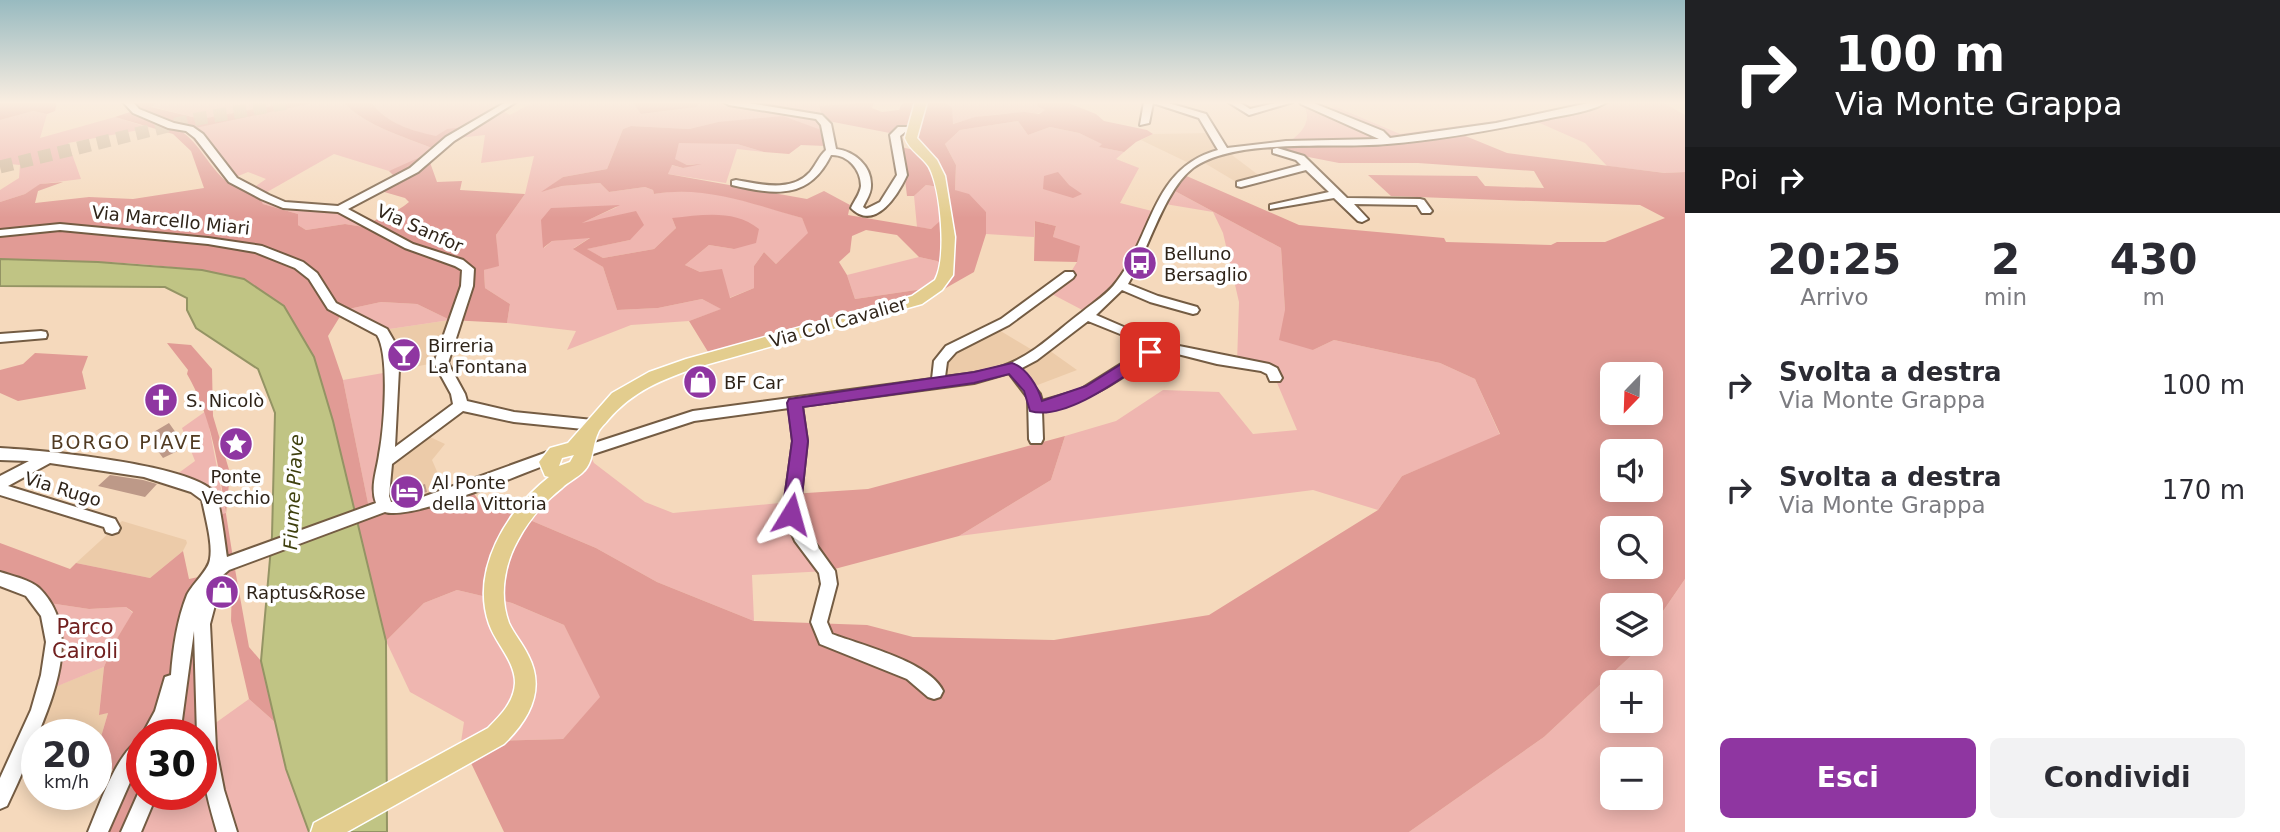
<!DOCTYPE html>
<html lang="it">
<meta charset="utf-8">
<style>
:root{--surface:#fff;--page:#f2f2f3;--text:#2b2b33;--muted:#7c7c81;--accent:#8f36a1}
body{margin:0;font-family:"DejaVu Sans",sans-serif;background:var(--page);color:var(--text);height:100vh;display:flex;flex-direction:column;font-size:26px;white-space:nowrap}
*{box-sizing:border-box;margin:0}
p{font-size:23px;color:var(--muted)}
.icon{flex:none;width:38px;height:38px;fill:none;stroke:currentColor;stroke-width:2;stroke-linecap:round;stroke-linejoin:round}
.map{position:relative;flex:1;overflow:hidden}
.sheet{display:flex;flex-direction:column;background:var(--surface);width:595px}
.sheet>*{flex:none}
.hud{background:#202124;color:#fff;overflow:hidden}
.needle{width:46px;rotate:203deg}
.buttons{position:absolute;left:1600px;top:362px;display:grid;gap:14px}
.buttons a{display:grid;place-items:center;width:63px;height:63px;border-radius:10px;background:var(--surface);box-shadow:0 4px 18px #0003;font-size:35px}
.speed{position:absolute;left:21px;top:719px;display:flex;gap:14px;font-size:35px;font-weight:700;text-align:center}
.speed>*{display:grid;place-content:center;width:91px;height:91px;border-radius:50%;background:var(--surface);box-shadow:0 4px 18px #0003;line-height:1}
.speed small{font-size:18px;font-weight:400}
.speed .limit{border:10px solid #d22;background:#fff;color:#111}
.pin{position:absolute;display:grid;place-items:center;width:60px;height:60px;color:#fff;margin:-30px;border-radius:14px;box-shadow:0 4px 10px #0006}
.me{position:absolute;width:77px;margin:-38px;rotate:8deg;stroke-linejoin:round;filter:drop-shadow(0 0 5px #0008)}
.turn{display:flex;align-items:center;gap:24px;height:147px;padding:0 35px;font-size:32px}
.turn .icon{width:91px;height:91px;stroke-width:2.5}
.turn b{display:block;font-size:49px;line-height:60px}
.then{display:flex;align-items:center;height:66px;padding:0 35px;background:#0003;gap:14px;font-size:26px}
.eta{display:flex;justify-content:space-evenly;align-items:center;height:119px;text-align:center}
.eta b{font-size:42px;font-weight:700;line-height:49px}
.primary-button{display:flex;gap:14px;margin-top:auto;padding:14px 35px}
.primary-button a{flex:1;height:80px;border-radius:10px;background:var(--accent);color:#fff;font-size:28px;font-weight:700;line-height:80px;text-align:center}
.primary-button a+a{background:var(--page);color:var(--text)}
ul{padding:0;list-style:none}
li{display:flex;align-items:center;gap:21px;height:105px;padding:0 35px}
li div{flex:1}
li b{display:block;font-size:26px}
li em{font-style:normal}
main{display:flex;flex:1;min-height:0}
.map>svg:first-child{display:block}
.built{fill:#eccba9}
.green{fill:#efb6b0;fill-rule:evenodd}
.forest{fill:#e19b95;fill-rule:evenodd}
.water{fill:#c0c484;stroke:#949464;stroke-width:2}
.building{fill:#bd9988}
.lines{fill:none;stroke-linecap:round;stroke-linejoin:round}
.major-tunnel{stroke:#cdb59b;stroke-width:13;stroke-dasharray:13 7;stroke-linecap:butt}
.minor-casing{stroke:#745c43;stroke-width:4}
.major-casing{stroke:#fff;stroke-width:3}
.minor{fill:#fff;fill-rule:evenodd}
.major{fill:#e3cd8e;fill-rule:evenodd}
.route{fill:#8f36a1;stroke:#5d2369;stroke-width:2}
.labels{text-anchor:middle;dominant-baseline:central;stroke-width:7;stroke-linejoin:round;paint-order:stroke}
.street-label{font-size:18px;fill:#2f2419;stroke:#fff}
.poi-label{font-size:18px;fill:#2f2419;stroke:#fff;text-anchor:start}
.neighbourhood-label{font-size:19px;letter-spacing:2px;fill:#513b22;stroke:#fff}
.water-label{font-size:19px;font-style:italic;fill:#3e3f0d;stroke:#fff}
.near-park-label{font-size:21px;fill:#71201f;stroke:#fff}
</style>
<main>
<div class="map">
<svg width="1685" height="832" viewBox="0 0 1685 832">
<rect width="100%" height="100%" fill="#f5d9bc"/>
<path class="built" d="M1211,133L1228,152L1261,177L1238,183L1201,161L1193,165L1141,140L1153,134Z
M450,320L439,362L389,372L383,330Z
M994,327L1039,354L1046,348L1077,370L1035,386L1025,384L1011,370L935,384L942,356Z
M430,437L445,444L432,460L446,492L397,506L386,502L382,459Z
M122,521L186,540L187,543L183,551L150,578L76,563Z
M104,667L99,714L108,713L96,754V735H37V777L7,779L42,692Z"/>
<path class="green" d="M157,102H293L201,119L150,106Z
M317,102H343C367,127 403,136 434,149L404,166L389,171L334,154L260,196L279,206L345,209L374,220L364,227L345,224L306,230L298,225V214L263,204L250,190L266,179L248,172L226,181L191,137L181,130Z
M371,102H511L501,110L510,115L534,102H633L642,114L695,107L700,102H857L854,104L819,106L824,131L718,122L689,129L631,126L623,129L607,169L563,177L544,191L562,186L600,183L609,192L645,187L653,190L654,194C706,184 753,204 802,218L809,233L776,264L764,252L754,266V288L729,298L700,272L685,265L709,245L734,249L672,218L676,228L654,249L603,258L586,249L630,240L577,225L617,207L551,208L544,248L552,241L591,237L574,248L603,267L617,310L658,308L702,299L722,309L689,321L631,325L567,350L576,331L507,323L510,304L485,288L484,270L498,265L496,235L525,194L534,156L481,163L485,135L448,139L447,129L436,137C412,131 386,123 371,102Z
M953,102H1037V106L1046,110C1034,117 1016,113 1002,114C985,115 969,119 952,124L946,103Z
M1300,102L1321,110L1336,107L1400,134L1531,116L1603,102H1662L1685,115V172L1666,173L1607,166L1585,143L1533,120L1502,129L1441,139L1283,145C1300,137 1317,118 1300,102Z
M33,111L47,114L40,138L115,117L150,128L68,143L81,179L41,184L25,194L0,202V190L19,178L20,165L0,163V120Z
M1018,121L1028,135L1050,127L1079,133L1103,144L1100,147L1124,152L1116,159L1139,168L1120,203L1160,213L1132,270L1090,314L1048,292L1069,275L1077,262L1053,237L1056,226L1035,221L1034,237L986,234V212L955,190L956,165L945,144L960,130Z
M716,142L737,144L764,152L737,149L726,183L668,174L671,165L683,168L696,164L687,165L674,159L679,143Z
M926,185L945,188L950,214L931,229L917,227L914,196Z
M1173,190L1281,248L1285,310L1313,350L1334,340L1440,363L1475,379L1500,435L1402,476L1378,510L1313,490L959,536L1051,480L1065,436L1116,421L1163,390L1219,392L1253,434L1297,430L1272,371L1237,363L1239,302L1223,233L1213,212L1165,204Z
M919,257L937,261L952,269L923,289L855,299L847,275Z
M381,302L417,304L450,320L383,330L344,310Z
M389,372L386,502L369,508L343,380Z
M206,411L226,514L217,516L210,493L173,477L195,461L182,428Z
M589,453L594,463L645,502L673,513L790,502L827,571L752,575L754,621L657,582L596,548L504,509L549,490Z
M1685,579V832H1409L1544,737L1634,653L1640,644H1650V630ZM1612,682H1650V721H1612ZM1612,760H1650V798H1612Z
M457,590L512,603L564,625L601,697L563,739L461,742L464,722L410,692L386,641L424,603Z
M49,603L89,609L126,607L133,613L113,645L104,667L43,692L57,641Z
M249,699L276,723L310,832H139L155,795L201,794L200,734Z"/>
<path class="forest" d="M0,102H57L55,111L47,114L33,111L0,120Z
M134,102H157L151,107L201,119L293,102H317L181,131C200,144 209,167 226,181C239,190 255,188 263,204L298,214V225L306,230L345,224L364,227C378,216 396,214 409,202L405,198L374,189L395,177L389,171L427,154L437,182L462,181L460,190L525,194L496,235L499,266L484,270L485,288L510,304L507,323L450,320L417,304L381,302L344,310L328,336L343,380L369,508L398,506L467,484L483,506L504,509L596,548L657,582L754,621L867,625L913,637L1054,640L1209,615L1378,510L1402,476L1500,434L1475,379L1440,363L1334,340L1313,350L1279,340L1285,310L1281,248L1173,190L1182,174L1299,225L1444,238L1446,242L1551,245L1557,242H1605L1665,218L1640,205L1391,196L1368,175L1477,176L1485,186L1544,188L1534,171L1418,163H1339L1283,152V145L1441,139L1463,135L1507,153L1665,173L1685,172V579L1650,630V606H1612V644H1640L1634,653L1544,737L1409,832H504L461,742L563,739L600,697L564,625L512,603L457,590L424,603L386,641L333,421L244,279C164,261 82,261 0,259V202L25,194L40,184L63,182L38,191L35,203L89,197L133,199L204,188L191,151L173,134L115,117L130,112L131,103ZM1612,374H1650V413H1612ZM1612,452H1650V490H1612ZM1612,528H1650V567H1612Z
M343,102H371C386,123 412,131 436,136L447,129L465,127L434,149C403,136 367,127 343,102Z
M633,102H700L696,107L641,114Z
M857,102H874L872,108L882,112L899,110L903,102H953L946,103L952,108L953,124L975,117L1024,112L1039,114L1045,110L1037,106V102H1066L1096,114L1104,121L1147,130L1153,134L1136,142L1124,152L1099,147L1102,144L1079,133L1050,127L1028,135L1018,121L960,130L945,144L956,165L955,190L969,194L986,212V234L974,272L930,297L713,360L689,321L721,309L702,299L658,308L617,310L603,267L573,249L590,238L552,241L543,248L541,220L551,208L620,205L582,223L636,211L644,225L630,240L587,249L603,258L654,249L676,228L672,218C703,215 734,209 759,229L756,243L734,249L709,245L685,265L700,272L722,269L730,298L754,288V266L764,252L776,264L808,233L802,218C752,204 705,185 654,194L653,190L645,187L609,192L600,183L562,186L541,192L563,177L607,169L623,129L631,126L689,129L718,122L783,116L824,131L826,146L801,145L789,154L764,152L737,144L679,143L675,159L687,165L702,164L683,168L672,165L668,174L807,199L824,191L850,205L848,215L931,229L949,213L945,188L926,185L914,196H907L901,147L914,150L916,127L900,135L823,120L819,106L854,104ZM866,230L897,235L919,257L937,261L951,269L923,289L855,299L847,275L839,262L850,252L852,236Z
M1058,172L1069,185L1082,194L1073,198L1043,189L1044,176Z
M1035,221L1056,226L1053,237L1080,246L1077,262L1034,261Z
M167,343L191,345L212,369L213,416L230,473L226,514L233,558L249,647L261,661L276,723L249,699L231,621L232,582L213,574L198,735H142L139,832H95L118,772L96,763V754L108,713L99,715L104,667L113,645L133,612L126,607L89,609L49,603L0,579V543L70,569L76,563L150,578L183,551L189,579L213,574L217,516L226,513C218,465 212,417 187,374L188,370Z
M35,353L88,356L82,372L86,389L18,401L0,393V370L23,364Z
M1065,436L1051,480L959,536L827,571L801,536L791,494L868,489Z"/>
<path class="water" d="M0,259L98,262L202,270L244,279L284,306L314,357L333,421L386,641L387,832H309L286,769L261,661L272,536L275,413L258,369L196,328L187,310V298L165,287L0,286Z"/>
<path class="building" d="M158,390L176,402L162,409L146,397Z
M169,423L186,447L163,458L147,436Z
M110,475L143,480L157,484L145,497L98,486Z
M402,482L401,491L425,484L427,492L393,499V484Z"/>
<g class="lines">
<path class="major-tunnel" d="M0,167L197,119L293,102"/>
<g class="minor-casing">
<path id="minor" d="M123,102H133L139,109L174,123L193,127L203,134L237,178L269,195L285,202L338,206L410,168L446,137L506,102H516L454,141L418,172L348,209L413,244L463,260L474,269L473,286L448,363L465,394L467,401L514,412L593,420L600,425L593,430L514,422L463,411L392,464L389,496L391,502L420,498L553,450L558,452L560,456L558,460C526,472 412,521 385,512L229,570L223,575L210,624L216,749L224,790L237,832H217C206,794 201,775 201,735H197L194,631L180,735H162V733L161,735H142L155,711L165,677L171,675C173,648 177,620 187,595C193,583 209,570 210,559C213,543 205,516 202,500L191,492L144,477L50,463L8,486L115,519L120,528L118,532L112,534L106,532L104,527L0,495V476L29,461L0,460V448C39,450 192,464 215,493C220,500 225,545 227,557L376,503C370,487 377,470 379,455C384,430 390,355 377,335L328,309L309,279L295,268L255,252L208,244L60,230L0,236V230L60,224L208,238L262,246L303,262L317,273L336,303L387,329L394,341L399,369L395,447L453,404L451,394L434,363L461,286L462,270L455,266L405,248L338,212L283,208L261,199L229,182L195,138L186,131L168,128L133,113Z
M724,102H743L822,115L831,124L836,149C854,151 872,166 871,186C871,194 866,200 863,207L866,209L880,202L897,175L890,135L898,127H916V131L905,132L900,136L907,175C898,195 875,232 851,208C854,201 860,194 861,186C861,169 847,154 831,155C809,200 775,195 732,185V181L736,180C760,184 791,193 810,172C816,165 819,156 826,150L821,125L816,119L729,105Z
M1144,102H1165L1206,114L1227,148L1286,141L1379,139L1301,104L1300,102H1311L1383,131L1390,138L1496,123L1593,102H1607C1591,112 1564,115 1546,119C1493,130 1440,140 1387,144C1335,149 1236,137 1193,168C1164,190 1148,251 1128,284L1158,296L1197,307L1199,310L1197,313L1193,314L1150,302L1122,290L1096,315L1133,331L1174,345L1269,364L1277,368L1282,378L1280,381H1270L1267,374L1261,371L1217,364L1162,350C1125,376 1088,404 1042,411L1043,439L1041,443H1031L1029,439L1028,398L1009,373L974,383L802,406L807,441L799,514L807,532L835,571L837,584L827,622L832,634C861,645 930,662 943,691L940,697L934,699L928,697L907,679L820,644L811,622L821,584L819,573L795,541L783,514L793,441L789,408L694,421L584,457L579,456L577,452L579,448L693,411L932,379L934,361L946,346L1001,319L1065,272H1073L1075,275L1073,278L1009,325L956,352L947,362L945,377C966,374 989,372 1008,364C1036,353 1059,329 1082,312C1094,302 1108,294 1117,281C1153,234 1152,168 1218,150L1199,118L1153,103L1149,123L1140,125ZM1088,321L1150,346L1080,390L1042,401L1040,394L1020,369L1037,360Z
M1228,102H1239L1250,109L1279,102H1293L1249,115Z
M1277,148L1304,156L1347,198L1420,199L1424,200L1432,211L1430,213H1422L1417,205L1354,204L1368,219L1362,222L1358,221L1334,198L1270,209V205L1329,192L1306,170L1241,187L1237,186V182L1301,165L1296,160L1273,153V149Z
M41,331L46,332L47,335L46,338L0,342V334Z
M0,572C12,576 31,580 39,588C82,630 54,694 37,737C28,760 18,783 7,806L0,809V778L31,710L41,675L46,642L41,616L26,596L0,586Z
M142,739V764L131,780L108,832H88C98,809 118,748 142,739Z
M141,787L142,794H157L141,832H121Z"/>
</g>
<g class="major-casing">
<path id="major" d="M915,102H927L917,138L937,160L945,176L955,237L953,275L942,290L922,304L698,367C661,380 633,391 608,420C605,424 599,429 598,433C592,445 594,462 583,472C577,478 568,482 562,488C544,502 528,521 518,540C504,565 499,596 509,623C514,634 523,644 528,655C546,689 530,719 504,744L347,832H311L314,823L488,728C501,715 514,702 515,683C515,661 496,644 489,624C470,570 507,510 549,477L545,476L539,462L550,448L568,443L612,393L649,372L686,359L912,296L935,280C947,258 941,190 929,167C922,156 910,151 905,138ZM574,455L570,462L559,466L562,458Z"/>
</g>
<use href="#minor" class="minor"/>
<use href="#major" class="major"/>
</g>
<linearGradient id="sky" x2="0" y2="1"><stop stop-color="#98bac0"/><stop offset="0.47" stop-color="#faeee1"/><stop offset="1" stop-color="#faeee1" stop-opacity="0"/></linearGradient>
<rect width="1685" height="218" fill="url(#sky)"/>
<path class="route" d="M1150,346L1158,352L1156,355C1127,374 1066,422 1030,411L1024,391L1009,374L974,383L803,407L808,441L800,514L797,519H785L782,514L792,441L787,403L789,399L974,372L1012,363C1027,368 1038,387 1042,401L1086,386Z"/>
<defs>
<g id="bus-disc" transform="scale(1.75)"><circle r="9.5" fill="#8f36a1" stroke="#fff"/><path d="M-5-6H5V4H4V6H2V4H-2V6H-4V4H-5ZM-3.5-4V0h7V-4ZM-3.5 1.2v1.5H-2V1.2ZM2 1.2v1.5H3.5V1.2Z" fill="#fff"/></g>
<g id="bar-disc" transform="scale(1.75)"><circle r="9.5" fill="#8f36a1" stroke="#fff"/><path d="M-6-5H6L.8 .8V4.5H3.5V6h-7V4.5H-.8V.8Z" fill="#fff"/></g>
<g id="shop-disc" transform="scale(1.75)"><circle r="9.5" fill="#8f36a1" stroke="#fff"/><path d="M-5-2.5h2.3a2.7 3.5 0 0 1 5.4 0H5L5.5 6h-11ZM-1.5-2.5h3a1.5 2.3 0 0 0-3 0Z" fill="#fff"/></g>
<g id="church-disc" transform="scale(1.75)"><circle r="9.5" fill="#8f36a1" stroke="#fff"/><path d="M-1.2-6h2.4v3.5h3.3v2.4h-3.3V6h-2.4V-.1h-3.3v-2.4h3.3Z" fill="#fff"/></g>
<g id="sight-disc" transform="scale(1.75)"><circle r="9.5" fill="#8f36a1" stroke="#fff"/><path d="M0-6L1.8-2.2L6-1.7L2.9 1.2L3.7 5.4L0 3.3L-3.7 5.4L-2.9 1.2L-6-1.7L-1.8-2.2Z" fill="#fff"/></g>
<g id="hotel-disc" transform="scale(1.75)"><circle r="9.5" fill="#8f36a1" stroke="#fff"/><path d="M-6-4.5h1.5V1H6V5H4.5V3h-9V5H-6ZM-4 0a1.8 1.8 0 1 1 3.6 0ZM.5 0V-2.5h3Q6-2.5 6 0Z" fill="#fff"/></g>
</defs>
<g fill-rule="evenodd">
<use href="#bus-disc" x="1140" y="263"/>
<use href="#bar-disc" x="404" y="355"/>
<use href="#shop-disc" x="700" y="382"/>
<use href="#church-disc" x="161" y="400"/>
<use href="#sight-disc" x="236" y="444"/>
<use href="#hotel-disc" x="407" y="492"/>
<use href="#shop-disc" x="222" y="592"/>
</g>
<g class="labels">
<g class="street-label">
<text transform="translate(171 220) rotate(6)">Via Marcello Miari</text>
<text transform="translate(420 228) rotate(24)">Via Sanfor</text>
<text transform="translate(838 322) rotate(-16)">Via Col Cavalier</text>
<text transform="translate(63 489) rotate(17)">Via Rugo</text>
</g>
<g class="poi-label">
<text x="1164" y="253">Belluno<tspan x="1164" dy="21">Bersaglio</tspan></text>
<text x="428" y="345">Birreria<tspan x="428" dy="21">La Fontana</tspan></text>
<text x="724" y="382">BF Car</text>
<text x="186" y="400">S. Nicolò</text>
<text x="236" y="476" text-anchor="middle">Ponte<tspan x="236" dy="21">Vecchio</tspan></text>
<text x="432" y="482">Al Ponte<tspan x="432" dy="21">della Vittoria</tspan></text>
<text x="246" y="592">Raptus&amp;Rose</text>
</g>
<g class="neighbourhood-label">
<text x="127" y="442">BORGO PIAVE</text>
</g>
<g class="water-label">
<text transform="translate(293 492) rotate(-87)">Fiume Piave</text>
</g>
<g class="near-park-label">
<text x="85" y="627">Parco<tspan x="85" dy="24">Cairoli</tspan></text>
</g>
</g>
</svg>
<div class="buttons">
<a><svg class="needle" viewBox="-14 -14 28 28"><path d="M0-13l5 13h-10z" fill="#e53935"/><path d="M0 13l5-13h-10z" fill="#7c7c81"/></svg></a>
<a><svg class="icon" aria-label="sound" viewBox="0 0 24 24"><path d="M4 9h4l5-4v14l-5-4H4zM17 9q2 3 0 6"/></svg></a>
<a><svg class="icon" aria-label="search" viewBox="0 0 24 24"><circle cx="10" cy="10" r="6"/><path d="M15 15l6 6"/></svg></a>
<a><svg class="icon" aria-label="layers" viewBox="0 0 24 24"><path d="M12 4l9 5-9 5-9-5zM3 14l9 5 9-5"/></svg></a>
<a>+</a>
<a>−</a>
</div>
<div class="speed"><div>20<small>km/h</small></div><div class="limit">30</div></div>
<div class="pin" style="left:1150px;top:352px;background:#d93025"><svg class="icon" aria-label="arrive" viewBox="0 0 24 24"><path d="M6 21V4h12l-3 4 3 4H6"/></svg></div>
<svg class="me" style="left:791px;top:514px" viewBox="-20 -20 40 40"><path d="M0-17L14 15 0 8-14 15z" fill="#8f36a1" stroke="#fff" stroke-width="4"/></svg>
</div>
<section class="sheet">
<div class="hud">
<div class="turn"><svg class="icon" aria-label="right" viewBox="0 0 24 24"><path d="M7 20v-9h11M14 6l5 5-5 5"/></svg><div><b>100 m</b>Via Monte Grappa</div></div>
<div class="then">Poi<svg class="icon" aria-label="right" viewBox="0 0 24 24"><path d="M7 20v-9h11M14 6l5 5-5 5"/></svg></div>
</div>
<div class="eta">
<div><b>20:25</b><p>Arrivo</p></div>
<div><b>2</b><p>min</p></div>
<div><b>430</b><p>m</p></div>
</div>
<ul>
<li><svg class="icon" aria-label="right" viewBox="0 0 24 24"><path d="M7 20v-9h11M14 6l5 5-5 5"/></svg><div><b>Svolta a destra</b><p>Via Monte Grappa</p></div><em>100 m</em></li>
<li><svg class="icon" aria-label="right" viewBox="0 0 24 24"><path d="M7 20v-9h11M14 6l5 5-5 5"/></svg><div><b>Svolta a destra</b><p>Via Monte Grappa</p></div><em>170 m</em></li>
</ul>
<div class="primary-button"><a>Esci</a><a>Condividi</a></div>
</section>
</main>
